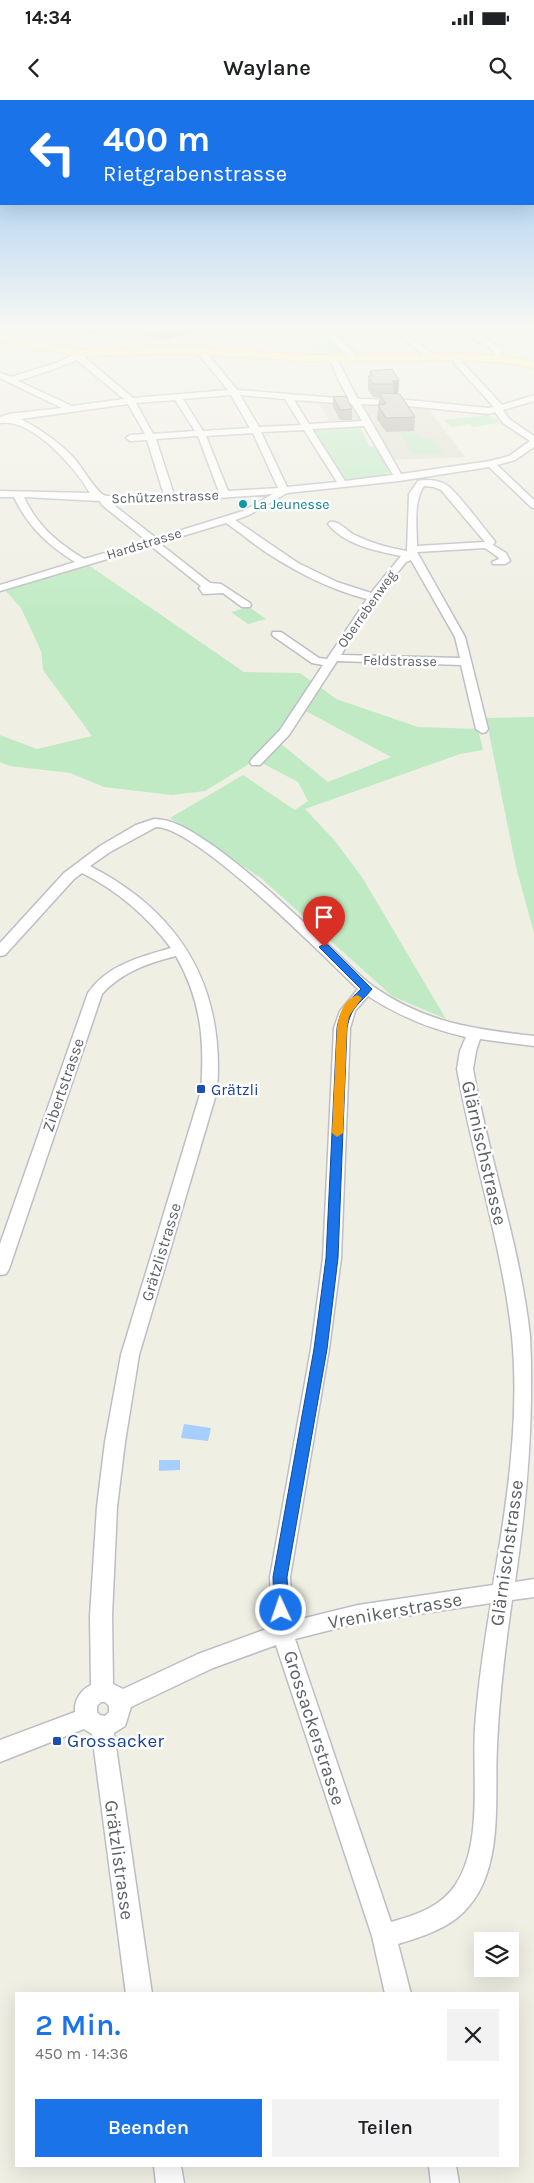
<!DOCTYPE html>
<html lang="de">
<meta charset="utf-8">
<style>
:root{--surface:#fff;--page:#f2f2f2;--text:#202124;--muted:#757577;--accent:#1a73e8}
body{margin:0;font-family:Karla,sans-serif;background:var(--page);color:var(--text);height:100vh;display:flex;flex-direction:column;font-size:19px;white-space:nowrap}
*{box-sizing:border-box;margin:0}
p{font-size:16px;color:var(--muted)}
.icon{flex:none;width:28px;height:28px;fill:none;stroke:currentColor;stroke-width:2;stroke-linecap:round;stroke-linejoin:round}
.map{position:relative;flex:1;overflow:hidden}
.details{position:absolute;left:15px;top:1892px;width:504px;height:175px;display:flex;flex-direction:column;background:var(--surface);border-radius:0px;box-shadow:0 5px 20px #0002}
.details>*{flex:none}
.guide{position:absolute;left:0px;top:0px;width:535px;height:105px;box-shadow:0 5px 20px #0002;background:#1a73e8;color:#fff;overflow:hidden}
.tools{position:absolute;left:474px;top:1832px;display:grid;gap:10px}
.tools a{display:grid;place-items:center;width:45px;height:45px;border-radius:0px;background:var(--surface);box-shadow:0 5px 20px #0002;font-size:25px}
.pin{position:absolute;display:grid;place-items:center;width:42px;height:42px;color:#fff;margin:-51px -21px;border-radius:50% 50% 50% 0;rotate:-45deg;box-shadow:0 0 5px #0007}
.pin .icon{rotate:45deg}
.me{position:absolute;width:55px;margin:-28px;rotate:357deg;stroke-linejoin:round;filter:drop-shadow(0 0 4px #0008)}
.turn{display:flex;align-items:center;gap:18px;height:105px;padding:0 20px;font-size:22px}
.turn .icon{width:65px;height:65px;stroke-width:2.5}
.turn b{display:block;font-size:35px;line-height:42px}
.round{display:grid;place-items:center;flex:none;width:52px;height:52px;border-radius:0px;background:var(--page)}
.summary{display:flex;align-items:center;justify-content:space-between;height:85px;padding:0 20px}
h1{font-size:30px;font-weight:600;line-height:38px;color:var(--accent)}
.button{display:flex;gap:10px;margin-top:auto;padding:10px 20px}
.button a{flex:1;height:58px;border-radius:0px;background:var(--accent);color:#fff;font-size:20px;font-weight:600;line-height:58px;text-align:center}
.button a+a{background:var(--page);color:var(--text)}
.status{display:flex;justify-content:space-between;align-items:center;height:35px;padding:0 25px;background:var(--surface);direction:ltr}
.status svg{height:14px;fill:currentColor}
header{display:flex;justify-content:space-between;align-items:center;height:65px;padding:0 20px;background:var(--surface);font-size:22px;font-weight:600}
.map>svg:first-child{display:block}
.education{fill:#e0ded3}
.green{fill:#bfeac3}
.water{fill:#a6cfff}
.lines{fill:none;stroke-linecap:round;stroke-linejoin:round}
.minor-casing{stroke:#bcbec4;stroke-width:3}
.major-casing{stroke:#fede4f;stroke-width:3}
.minor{fill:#fff;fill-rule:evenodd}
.major{fill:#fff9ab;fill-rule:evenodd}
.wall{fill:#afada6}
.shaded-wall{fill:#8e8d87}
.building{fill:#cbc9c1;stroke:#8e8d87}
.route{fill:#1a73e8;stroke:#114b97}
.slow{fill:#f59e0b}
.culture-dot{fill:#0f9aa8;stroke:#fff;stroke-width:2}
.transit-dot{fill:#1a4fb4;stroke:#fff;stroke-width:2}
.labels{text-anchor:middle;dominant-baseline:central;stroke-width:5;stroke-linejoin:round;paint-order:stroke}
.far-street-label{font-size:14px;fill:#5c6066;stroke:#fff}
.far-culture-label{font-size:14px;fill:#0d838f;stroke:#fff;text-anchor:start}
.street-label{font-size:16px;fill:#5c6066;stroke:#fff}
.transit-label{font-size:16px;fill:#164399;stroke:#fff;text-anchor:start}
.near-street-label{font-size:19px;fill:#5c6066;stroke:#fff}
.near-transit-label{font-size:19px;fill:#164399;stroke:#fff;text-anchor:start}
</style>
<div class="status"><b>14:34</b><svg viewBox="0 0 49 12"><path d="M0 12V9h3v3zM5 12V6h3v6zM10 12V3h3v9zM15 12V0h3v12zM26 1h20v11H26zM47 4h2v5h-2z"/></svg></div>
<header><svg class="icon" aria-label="back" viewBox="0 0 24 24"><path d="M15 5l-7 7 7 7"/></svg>Waylane<svg class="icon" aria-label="search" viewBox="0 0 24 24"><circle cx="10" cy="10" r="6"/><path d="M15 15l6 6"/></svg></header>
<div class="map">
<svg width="534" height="2083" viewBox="0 0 534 2083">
<rect width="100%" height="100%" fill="#f0efe4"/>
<path class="education" d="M318,301L350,304L362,322L331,324Z
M365,304L426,306L465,357L393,360L362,305Z"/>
<path class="green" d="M0,227H135L128,230H121V232H107L105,234H83L84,231H64L62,235L1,234Z
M295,227H300L312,237H325L309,240L310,242L328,240L325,241L326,242L331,240L345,252L317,251L308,247L307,243L290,232Z
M225,232H249L248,239L282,238L283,233H288L303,242L291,245L272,241L227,239L215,235Z
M488,315L498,320V323C487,324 483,326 472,327L470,324L451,327L444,320Z
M365,325L366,326L360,327L370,347L375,346L390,373C378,380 356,383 343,380L311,328Z
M413,331L415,334H419L422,339L433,338L443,354H413L400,332Z
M87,464L244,572L300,573L314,583L284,630L254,661L205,691L172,695L104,687L70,673L10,666L0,662V635L37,649L92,636L43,570L41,551L21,508L4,489Z
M249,507L266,519L248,524L231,512Z
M319,586L336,599L418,627L478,629L483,650L460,654L305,709L335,741L362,777L446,919L392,896L261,778L170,718L243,675L295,710L308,701L298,682L262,663L281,644L328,682L391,657L304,610Z
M534,617V833L516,767L486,618Z"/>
<path class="water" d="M184,1324L211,1328L208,1341L181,1338Z
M159,1360H180V1370L159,1371Z"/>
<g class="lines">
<g class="minor-casing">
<path id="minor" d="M318,227H327L357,255V259H351Z
M389,227H398L435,256L428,258Z
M456,227H466L501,248V261H495L494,251Z
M517,227H526L534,233V239Z
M197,248H203L237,290L349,299L337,277L330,258L334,256C338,258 353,291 358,299L408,300L489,308L494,307L454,263L455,259L465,255L469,257L462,262L502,305L534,295V301L503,310L509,319L534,336V347L515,360L497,365L534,400V408L531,407L489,367L399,381L287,393L249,415L235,420L298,463L337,482L371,493L401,456C376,451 345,445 328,424L330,422C338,420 346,430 353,434C370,443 389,448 407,451L409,394L418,381C427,379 440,380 448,386C462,398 481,425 494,440L495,442L493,445L506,453L510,461L505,464H493L492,462L499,459L498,457L485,448L417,452L465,537L488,629L486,632L482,633L476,629L461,565L337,561L289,635L260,665H252L250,662L252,659L280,630L323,565L312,563L273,536L272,534L273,532H281L319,558L327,559L367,499C331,490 298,473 267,453C253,444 240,432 226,423L159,443L210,483L221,484L250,503L251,505L250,507H242L223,493L203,494L199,488L201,486L151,446L0,491V485L75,462C48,445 28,427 14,397H0V391L90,393C75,367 32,318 0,323V317L9,314L62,308L0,278V273L11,277L56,263L81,251L85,253L83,256L133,298L228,290L197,252ZM77,260L124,299L72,306L18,281L51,270ZM231,295L250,328L203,331L183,299ZM240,295L285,299L301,325L259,327ZM175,300L195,331L153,334L136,303ZM294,300L352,304L362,321L309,324ZM128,304L145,334L130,335L126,338L130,341L147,340L164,395L106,396C96,393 83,368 74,358C59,342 40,329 21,319ZM361,304L408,306L489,314L495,312L503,323L530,341L509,356L490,361L401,374ZM364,326L393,375L345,381L312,329ZM304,330L337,382L287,387L261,332ZM253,333L278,388L228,391L206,336ZM198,336L219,392L174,395L156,339ZM424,386L434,387L441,390L485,442L417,446C417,427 413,402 424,386ZM273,394L243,411L156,438L110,402L191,400ZM24,397L100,401L102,405L147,441L84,459C58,443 37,426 24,397ZM411,460L455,537L460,558L341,555L377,498L406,462Z
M154,719C176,719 197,735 215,747C256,777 289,809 326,843C342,857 357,875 374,887C426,923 473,929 534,936V946L480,939L476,951L473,969C489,1059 520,1145 530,1236C534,1318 527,1401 515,1482L534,1479V1497L512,1500C505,1549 499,1598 497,1647C494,1702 506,1779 457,1818C440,1831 418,1838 398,1844L411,1894H385L372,1836L276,1545L213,1568L131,1607L125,1626L114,1633L152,1894H126L92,1634L84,1629L0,1662V1640L75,1612C74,1601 80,1590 91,1585L90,1516L97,1407L105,1342L121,1255L201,991C205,940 201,900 176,856C148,863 122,872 102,894L9,1169L6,1174L0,1175V1144L88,893C107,865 140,857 171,848C147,816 118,791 82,773L74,779L5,855L0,856V843L64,773L100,746L136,725ZM156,727C197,727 324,857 358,889L340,911L334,928L323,1158L311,1249L270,1477L272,1527L198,1554L123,1589L113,1584L112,1516L117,1407L125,1342L139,1255L217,991C225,888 183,814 90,766L110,752ZM368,896C399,916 430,929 466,937L460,951L457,969C473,1059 502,1145 512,1236C520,1319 507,1403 493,1485L358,1505L293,1521L290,1477L329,1249L341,1158L350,928L355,911ZM491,1503C484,1545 478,1586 475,1628C472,1675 483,1743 456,1784C441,1807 416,1815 391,1822L295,1539L358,1523ZM101,1602H105L109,1606V1612L105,1616L100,1615L97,1612V1606Z
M154,2066H181L184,2083H156Z
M429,2066H456L459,2083H431Z"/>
</g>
<g class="major-casing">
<path id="major" d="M0,235L81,250L186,247L304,255L465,254L510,257L534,262V268L510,263L465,260L304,261L186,253L81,256L0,241Z"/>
</g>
<use href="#minor" class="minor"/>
<use href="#major" class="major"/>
</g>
<path class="wall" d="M25,227H65L62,235H26Z
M83,227H97L94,234H83Z
M132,227H204V229L163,240L132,230Z
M370,271L399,280L398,294L415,317L414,331L386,332L377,319L379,298L373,297L368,290V276H369Z
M333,297L352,309V320H340L333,307Z"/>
<path class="shaded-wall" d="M61,227H65L62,235Z
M93,227H97L94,234Z
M162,227H204V229L163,240Z
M399,280L398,294H393L394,284L392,281Z"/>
<path class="building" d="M392,269L399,280L392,281L394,284H373L368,276H373L370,271Z
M379,293L400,294L415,317L386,318L378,305L386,304Z
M346,296L352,309L340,310L333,297Z"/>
<linearGradient id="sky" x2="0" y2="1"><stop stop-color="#8dbff1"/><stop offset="0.44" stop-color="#f8f8f3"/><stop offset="1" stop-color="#f8f8f3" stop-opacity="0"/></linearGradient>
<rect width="534" height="519" fill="url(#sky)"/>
<path class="route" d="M324,844L328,845L372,889C360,904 351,906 347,928L338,1158L327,1249L287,1477L289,1510L286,1515L281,1517L276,1515L274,1510L273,1477L314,1249L326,1158L337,928C340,910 348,901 361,889L319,847Z"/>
<path class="slow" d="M357,895L362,898L349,916L347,928L343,1033L337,1037L332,1033L337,928C339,915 343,900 357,895Z"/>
<circle class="culture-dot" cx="243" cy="404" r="5"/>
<g class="transit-dot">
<rect x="196" y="984" width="10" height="10" rx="2.5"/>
<rect x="52" y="1636" width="10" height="10" rx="2.5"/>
</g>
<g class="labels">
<g class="far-street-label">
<text transform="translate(165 397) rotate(-2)">Schützenstrasse</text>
<text transform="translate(144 444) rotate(-17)">Hardstrasse</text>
<text transform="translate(367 509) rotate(-55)">Oberrebenweg</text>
<text transform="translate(400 561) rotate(1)">Feldstrasse</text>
</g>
<g class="far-culture-label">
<text x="253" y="404">La Jeunesse</text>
</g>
<g class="street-label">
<text transform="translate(63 985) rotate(-71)">Zibertstrasse</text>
<text transform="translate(161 1152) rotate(-73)">Grätzlistrasse</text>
</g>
<g class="transit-label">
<text x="211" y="989">Grätzli</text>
</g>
<g class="near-street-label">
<text transform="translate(484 1053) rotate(77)">Glärnischstrasse</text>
<text transform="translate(507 1453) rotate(-82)">Glärnischstrasse</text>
<text transform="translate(395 1511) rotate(-10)">Vrenikerstrasse</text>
<text transform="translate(314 1628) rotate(72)">Grossackerstrasse</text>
<text transform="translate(119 1760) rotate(82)">Grätzlistrasse</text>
</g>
<g class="near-transit-label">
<text x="67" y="1641">Grossacker</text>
</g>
</g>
</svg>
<div class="tools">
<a><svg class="icon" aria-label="layers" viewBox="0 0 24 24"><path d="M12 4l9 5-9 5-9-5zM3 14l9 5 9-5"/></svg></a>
</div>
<div class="pin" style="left:324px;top:847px;background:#d93025"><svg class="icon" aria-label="arrive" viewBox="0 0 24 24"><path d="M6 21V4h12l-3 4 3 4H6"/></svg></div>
<svg class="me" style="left:281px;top:1510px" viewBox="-20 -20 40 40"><circle r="17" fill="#1a73e8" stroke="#fff" stroke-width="3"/><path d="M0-11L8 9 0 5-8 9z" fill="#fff"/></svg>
<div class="guide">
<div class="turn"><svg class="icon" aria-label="left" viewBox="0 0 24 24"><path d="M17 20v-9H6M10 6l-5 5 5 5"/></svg><div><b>400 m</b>Rietgrabenstrasse</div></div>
</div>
<section class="details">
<div class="summary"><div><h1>2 Min.</h1><p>450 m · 14:36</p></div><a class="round"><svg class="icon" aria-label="close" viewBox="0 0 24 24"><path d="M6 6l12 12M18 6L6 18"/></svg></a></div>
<div class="button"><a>Beenden</a><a>Teilen</a></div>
</section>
</div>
